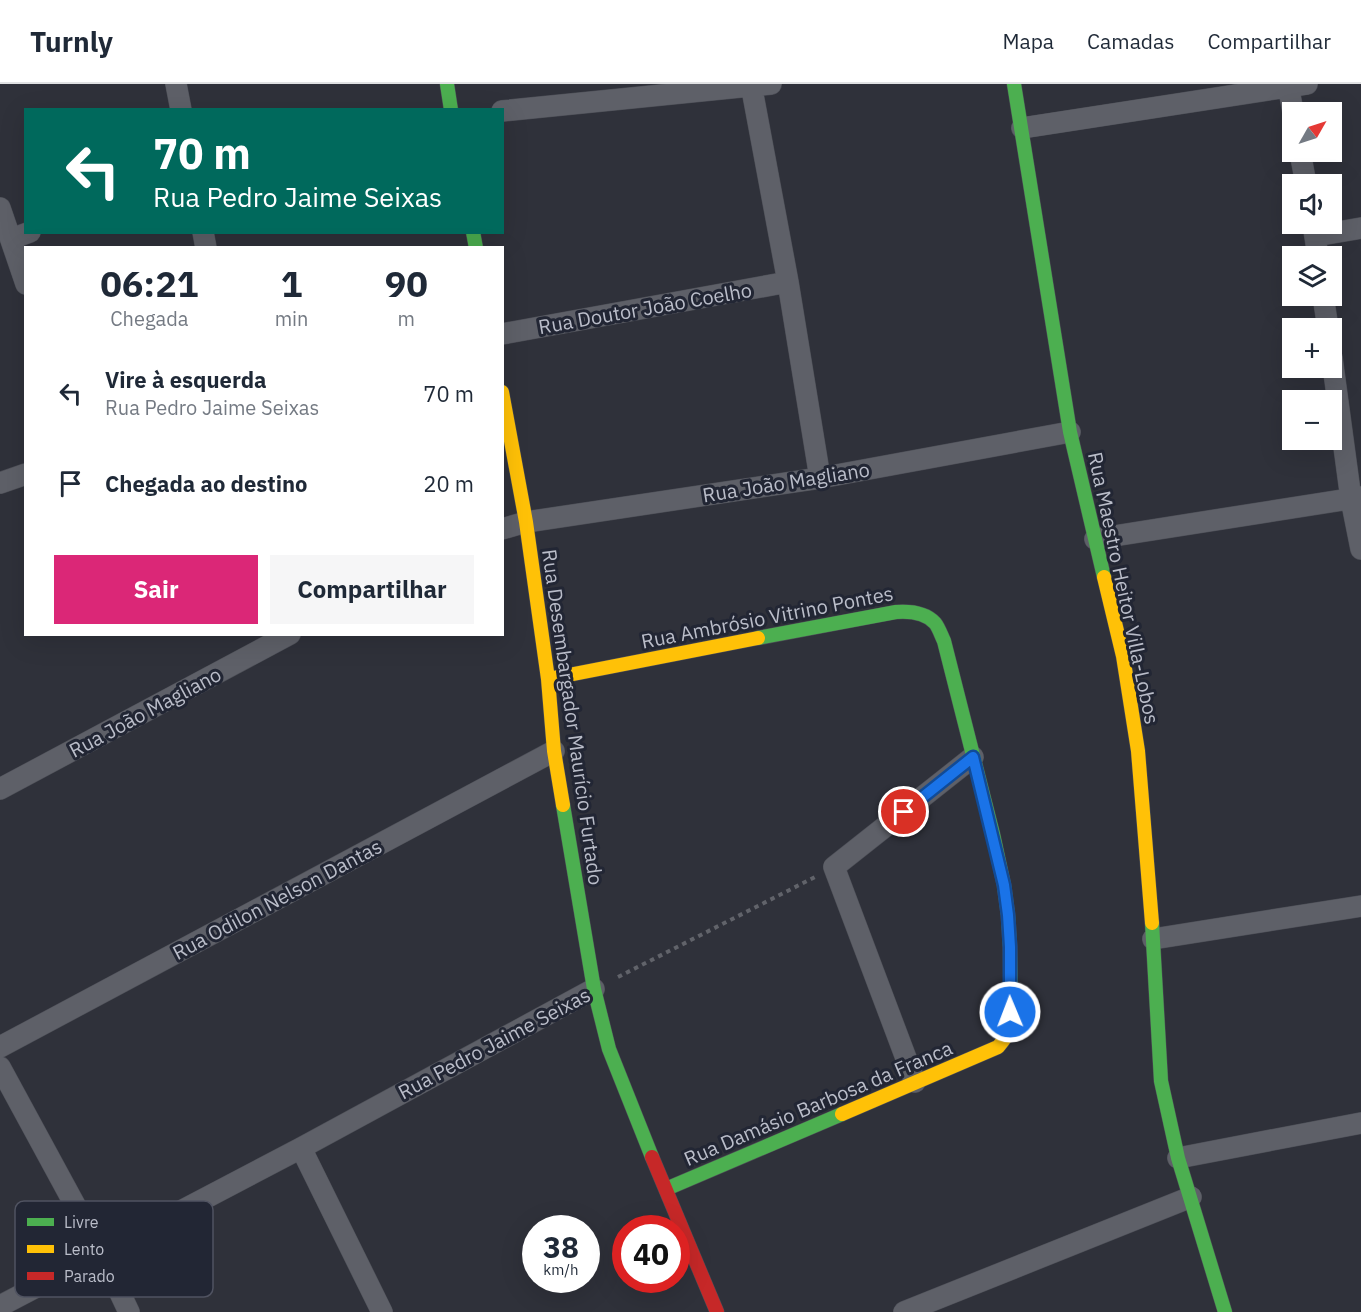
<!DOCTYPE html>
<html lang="pt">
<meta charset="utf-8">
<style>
:root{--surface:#fff;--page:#f6f6f7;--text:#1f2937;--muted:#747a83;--line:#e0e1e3;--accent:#db2777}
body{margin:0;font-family:"IBM Plex Sans",sans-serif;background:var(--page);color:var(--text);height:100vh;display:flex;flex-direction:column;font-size:22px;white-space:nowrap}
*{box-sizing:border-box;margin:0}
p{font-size:20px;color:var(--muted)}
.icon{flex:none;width:33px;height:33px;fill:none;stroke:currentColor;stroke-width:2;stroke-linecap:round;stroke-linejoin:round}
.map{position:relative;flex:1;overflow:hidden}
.side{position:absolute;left:24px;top:162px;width:480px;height:390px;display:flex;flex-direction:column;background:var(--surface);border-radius:0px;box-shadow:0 6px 24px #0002}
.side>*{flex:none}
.top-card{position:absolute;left:24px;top:24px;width:480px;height:126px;border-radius:0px;box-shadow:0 6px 24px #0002;background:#00695c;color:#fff;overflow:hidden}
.needle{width:39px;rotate:51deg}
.buttons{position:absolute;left:1282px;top:18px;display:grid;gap:12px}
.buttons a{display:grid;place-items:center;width:60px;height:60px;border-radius:0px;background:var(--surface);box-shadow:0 6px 24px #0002;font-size:30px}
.speed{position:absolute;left:522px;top:1131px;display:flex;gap:12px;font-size:30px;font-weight:700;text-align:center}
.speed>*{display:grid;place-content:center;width:78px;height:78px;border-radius:50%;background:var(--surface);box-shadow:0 6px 24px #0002;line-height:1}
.speed small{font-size:15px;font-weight:400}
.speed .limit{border:9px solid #d22;background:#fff;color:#111}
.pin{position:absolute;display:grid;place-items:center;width:51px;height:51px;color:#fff;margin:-26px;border:3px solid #fff;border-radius:50%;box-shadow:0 2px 6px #0007}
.me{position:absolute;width:66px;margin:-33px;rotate:359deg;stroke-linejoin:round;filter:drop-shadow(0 0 4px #0008)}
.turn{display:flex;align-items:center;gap:21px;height:126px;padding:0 30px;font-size:27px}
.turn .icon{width:78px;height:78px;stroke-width:2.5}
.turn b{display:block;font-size:42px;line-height:51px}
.eta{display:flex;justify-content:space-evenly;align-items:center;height:102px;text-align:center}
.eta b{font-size:36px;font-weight:800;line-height:42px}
.button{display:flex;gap:12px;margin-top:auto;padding:12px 30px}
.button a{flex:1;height:69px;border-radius:0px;background:var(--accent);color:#fff;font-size:24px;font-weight:800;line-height:69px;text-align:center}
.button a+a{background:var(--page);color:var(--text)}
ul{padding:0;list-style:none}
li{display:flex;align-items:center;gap:18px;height:90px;padding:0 30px}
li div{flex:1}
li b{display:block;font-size:22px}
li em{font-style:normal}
header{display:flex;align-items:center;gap:36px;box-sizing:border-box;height:84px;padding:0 30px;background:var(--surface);border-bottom:2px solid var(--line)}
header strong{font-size:28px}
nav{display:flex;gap:33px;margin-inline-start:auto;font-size:21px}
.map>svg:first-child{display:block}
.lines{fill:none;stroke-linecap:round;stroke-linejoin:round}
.street-casing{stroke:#4c4e56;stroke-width:22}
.fast-casing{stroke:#4c4e56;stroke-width:15}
.slow-casing{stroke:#4c4e56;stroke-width:15}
.jam-casing{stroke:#4c4e56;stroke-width:15}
.path{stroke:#61636a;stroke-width:4;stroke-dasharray:4.5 4.5;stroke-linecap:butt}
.street{stroke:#5e6068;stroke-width:21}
.fast{stroke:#4caf50;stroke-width:14}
.slow{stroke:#ffc107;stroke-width:14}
.jam{stroke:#c62828;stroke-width:14}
.route-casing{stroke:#114b97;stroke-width:15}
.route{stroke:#1a73e8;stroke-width:10}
.labels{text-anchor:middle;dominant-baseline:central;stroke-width:6;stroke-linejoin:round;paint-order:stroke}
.street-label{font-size:20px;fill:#babdc9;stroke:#222634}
.key{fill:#222634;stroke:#505361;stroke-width:1.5}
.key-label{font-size:16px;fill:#babdc9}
</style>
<header>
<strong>Turnly</strong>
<nav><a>Mapa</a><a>Camadas</a><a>Compartilhar</a></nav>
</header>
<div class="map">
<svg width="1361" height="1228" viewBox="0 0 1361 1228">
<rect width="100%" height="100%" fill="#2f313a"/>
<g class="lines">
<g class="street-casing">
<path id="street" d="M176,0L181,26
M751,0L788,198L820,394
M1288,0L1293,28
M502,27L771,0
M1022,44L1307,0
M1300,68L1306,100
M0,124L26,200
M1313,140L1318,172
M203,148L206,164
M1315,152L1361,144
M11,155L30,148
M1323,212L1328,244
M502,250L788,198
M1332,274L1351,415L1361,465
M0,399L26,390
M502,445L526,438L820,394L1070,348
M1095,455L1361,413
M0,705L290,550
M1153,855L1361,822
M0,963L554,667
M0,983L101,1169L129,1228
M915,998L834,783L973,673
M301,1064L382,1228
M1178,1074L1361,1039
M0,1222L301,1064L594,905
M904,1228L1191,1113"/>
</g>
<g class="fast-casing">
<path id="fast" d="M447,0L451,26
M1014,0L1070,348L1104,493
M473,148L476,164
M758,554L896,528C910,527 925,528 935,539C939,544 941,551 944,557L993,750L1004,801L1008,831L1010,863L1011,929
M563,721L594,905L609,965L652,1073
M1152,839L1161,997L1178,1074L1225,1228
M666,1105L842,1030"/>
</g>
<g class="slow-casing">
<path id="slow" d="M502,308L526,438L548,595L554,667L563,721
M1104,493L1123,572L1138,667L1152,839
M548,595L758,554
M842,1030L998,963C1009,950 1011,946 1011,929"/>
</g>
<g class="jam-casing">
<path id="jam" d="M652,1073L717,1228"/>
</g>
<path class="path" d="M618,893L815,793"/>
<use href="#street" class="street"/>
<use href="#fast" class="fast"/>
<use href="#slow" class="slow"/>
<use href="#jam" class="jam"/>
</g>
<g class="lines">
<g class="route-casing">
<path id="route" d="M904,728L973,673L1004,801L1008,831L1010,863V928"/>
</g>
<use href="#route" class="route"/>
</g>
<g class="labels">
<g class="street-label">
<text transform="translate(645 224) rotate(-10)">Rua Doutor João Coelho</text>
<text transform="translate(786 398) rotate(-9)">Rua João Magliano</text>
<text transform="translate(1124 504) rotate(78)">Rua Maestro Heitor Villa-Lobos</text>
<text transform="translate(767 533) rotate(-11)">Rua Ambrósio Vitrino Pontes</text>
<text transform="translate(145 628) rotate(-28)">Rua João Magliano</text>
<text transform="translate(573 633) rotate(82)">Rua Desembargador Maurício Furtado</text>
<text transform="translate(277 815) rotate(-28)">Rua Odilon Nelson Dantas</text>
<text transform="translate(494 959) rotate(-28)">Rua Pedro Jaime Seixas</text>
<text transform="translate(818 1019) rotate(-23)">Rua Damásio Barbosa da Franca</text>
</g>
</g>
<rect x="15" y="1117" width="198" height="96" rx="9" class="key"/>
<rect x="27" y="1134" width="27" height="8" fill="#4caf50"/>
<rect x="27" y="1161" width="27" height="8" fill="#ffc107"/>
<rect x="27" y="1188" width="27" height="8" fill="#c62828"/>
<g class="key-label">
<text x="64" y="1144">Livre</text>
<text x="64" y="1171">Lento</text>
<text x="64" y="1198">Parado</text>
</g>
</svg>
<div class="buttons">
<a><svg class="needle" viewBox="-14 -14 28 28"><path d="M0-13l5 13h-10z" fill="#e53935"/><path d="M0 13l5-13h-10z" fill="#747a83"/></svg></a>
<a><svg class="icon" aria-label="sound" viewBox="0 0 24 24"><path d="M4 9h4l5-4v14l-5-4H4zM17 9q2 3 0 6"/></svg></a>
<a><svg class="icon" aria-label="layers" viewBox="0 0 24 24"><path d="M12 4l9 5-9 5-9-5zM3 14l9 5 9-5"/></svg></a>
<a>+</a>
<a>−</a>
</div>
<div class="speed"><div>38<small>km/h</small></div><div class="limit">40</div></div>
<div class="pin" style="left:904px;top:728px;background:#d93025"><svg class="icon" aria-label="arrive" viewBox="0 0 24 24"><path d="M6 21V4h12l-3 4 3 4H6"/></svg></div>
<svg class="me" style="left:1010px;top:928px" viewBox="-20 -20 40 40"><circle r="17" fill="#1a73e8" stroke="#fff" stroke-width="3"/><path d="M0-11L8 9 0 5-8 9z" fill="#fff"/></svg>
<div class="top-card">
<div class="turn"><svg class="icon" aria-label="left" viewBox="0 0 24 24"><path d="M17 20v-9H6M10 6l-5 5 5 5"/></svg><div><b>70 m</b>Rua Pedro Jaime Seixas</div></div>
</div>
<section class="side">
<div class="eta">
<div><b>06:21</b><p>Chegada</p></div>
<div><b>1</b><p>min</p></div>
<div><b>90</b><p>m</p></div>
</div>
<ul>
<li><svg class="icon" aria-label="left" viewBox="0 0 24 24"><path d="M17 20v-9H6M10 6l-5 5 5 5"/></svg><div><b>Vire à esquerda</b><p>Rua Pedro Jaime Seixas</p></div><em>70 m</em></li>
<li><svg class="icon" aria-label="arrive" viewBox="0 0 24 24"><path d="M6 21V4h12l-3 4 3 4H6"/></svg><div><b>Chegada ao destino</b></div><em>20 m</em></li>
</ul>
<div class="button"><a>Sair</a><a>Compartilhar</a></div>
</section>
</div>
